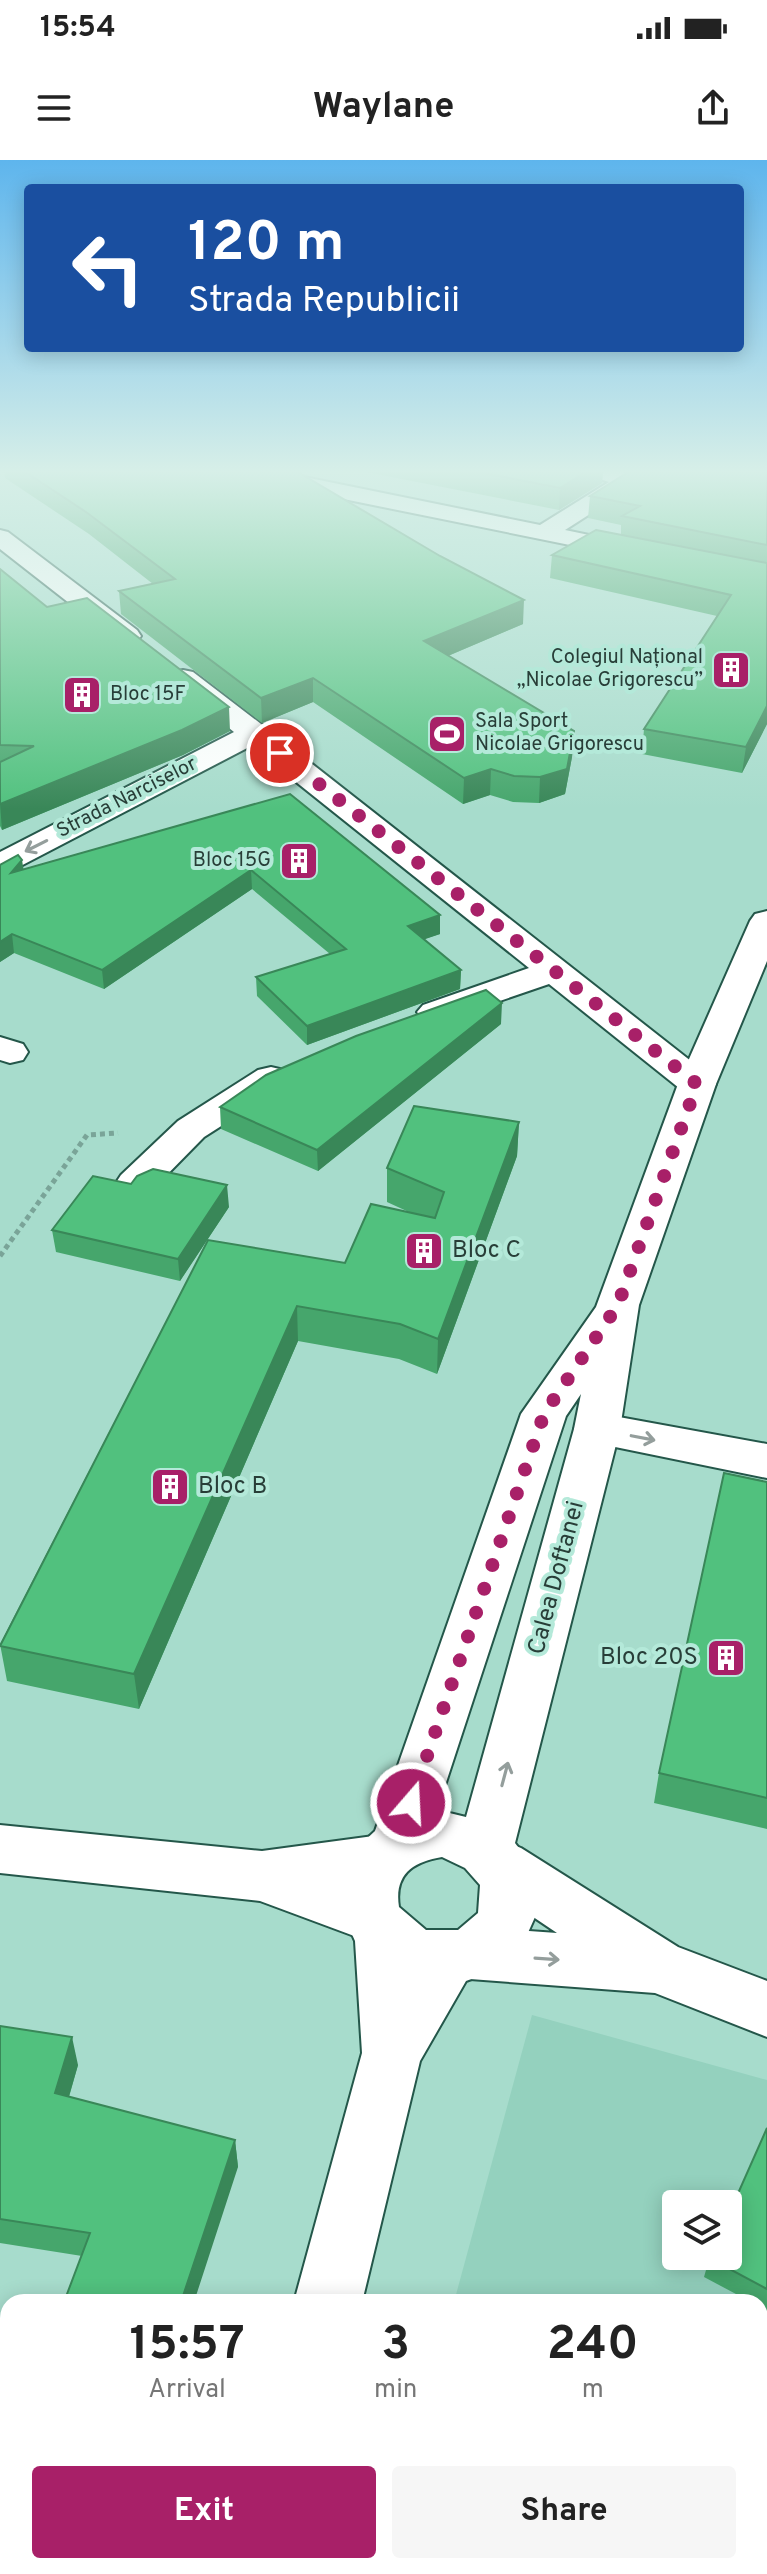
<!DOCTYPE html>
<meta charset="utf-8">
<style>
:root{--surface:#fff;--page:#f6f6f6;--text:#222;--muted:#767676;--accent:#a82068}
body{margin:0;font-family:Overpass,sans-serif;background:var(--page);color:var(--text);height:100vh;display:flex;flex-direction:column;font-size:30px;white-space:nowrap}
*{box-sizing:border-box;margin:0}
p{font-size:26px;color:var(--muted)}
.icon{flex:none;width:44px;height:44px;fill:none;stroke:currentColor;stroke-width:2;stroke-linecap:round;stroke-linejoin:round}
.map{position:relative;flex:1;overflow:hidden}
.panel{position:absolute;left:0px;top:2134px;width:768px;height:280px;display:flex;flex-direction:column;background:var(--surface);border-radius:24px 24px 0 0;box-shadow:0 4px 20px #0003}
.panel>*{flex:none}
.guide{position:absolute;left:24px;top:24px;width:720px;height:168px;border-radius:8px;box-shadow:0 4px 20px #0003;background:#1a4fa0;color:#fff;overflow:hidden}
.controls{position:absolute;left:662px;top:2030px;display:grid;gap:16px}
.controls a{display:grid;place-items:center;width:80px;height:80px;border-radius:8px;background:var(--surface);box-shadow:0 4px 20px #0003;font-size:40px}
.pin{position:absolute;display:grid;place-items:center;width:68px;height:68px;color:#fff;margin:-34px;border:4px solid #fff;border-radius:50%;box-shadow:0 2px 8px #0007}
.me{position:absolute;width:88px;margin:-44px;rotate:19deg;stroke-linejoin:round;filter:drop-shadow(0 0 6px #0008)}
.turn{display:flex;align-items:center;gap:28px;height:168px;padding:0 32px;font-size:36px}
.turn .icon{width:104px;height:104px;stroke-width:2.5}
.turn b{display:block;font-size:56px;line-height:68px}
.eta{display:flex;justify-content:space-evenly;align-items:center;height:136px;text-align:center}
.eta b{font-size:48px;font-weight:700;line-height:56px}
.action{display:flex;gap:16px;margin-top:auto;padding:16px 32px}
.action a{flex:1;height:92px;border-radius:8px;background:var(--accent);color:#fff;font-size:32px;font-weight:700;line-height:92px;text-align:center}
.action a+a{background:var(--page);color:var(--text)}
.status{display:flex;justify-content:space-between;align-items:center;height:56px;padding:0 40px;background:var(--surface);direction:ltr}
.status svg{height:22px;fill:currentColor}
header{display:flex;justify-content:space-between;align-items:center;height:104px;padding:0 32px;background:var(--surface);font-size:36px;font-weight:700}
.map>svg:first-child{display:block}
.built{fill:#94d1be;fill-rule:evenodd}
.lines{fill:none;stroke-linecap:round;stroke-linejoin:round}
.minor-casing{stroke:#24574a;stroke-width:4}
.major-casing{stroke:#24574a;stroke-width:4}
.path{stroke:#7aa498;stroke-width:5;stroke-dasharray:5 4;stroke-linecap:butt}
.minor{fill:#fff;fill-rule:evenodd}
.major{fill:#fff;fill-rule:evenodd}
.wall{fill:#46a66c}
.shaded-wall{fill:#398758}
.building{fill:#51c17e;stroke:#398758;stroke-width:2}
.oneway{stroke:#949e9c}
.route{stroke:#a82068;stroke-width:14;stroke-dasharray:0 25.2}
.labels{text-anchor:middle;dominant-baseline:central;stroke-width:8;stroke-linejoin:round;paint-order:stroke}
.far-poi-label{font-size:20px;fill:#283e38;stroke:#b4e9d9;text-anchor:end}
.far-street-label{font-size:20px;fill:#283e38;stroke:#b4e9d9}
.poi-label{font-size:24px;fill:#283e38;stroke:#b4e9d9;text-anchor:start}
.street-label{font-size:24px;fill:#283e38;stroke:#b4e9d9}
</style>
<div class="status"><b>15:54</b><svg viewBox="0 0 49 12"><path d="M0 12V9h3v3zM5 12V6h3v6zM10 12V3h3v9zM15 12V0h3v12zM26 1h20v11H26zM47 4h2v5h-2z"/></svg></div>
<header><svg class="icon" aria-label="menu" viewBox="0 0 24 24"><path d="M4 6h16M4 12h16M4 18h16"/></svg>Waylane<svg class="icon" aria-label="share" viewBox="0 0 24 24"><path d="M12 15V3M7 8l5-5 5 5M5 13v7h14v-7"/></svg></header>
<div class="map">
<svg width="767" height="2414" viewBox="0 0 767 2414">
<rect width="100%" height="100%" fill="#a7dccc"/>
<path class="built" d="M532,1855L767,1920V2414H380L382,2406H760V2142H454ZM676,2044H728V2096H676Z"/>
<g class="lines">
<g class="minor-casing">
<path id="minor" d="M229,311H275L540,365L609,322L590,316L587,311H623L632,324L629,329L565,370L647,387L651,392L647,397L639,399L240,318Z
M0,370L8,372L137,470L141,476L137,482H119L0,389Z
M183,510L193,512L265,567L710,916L716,924L710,932L697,935L684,932L549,824L447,859L435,863L423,859L417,852L423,845L529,808L251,586L11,711L0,713V692L234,572L173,524L169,518L173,512Z
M0,877L23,884L28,892L23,900L10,903L0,900Z
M271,907L284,910L289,918L284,926L204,977L149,1033L135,1036L121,1033L115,1024L121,1015L178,961L258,910Z
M597,1253L767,1284V1318L581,1280L574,1269L581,1258Z
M0,1665L262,1691L381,1675L401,1682L409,1699L401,1716L360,1727L393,1739L402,1757L393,1775L373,1783L260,1741L0,1713Z
M501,1680L521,1688L678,1787L767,1821V1877L655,1833L470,1819L449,1812L441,1793L449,1774L470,1767L557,1773L481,1722L473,1705L481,1688Z"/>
</g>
<g class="major-casing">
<path id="major" d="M767,751V801L716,924L639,1145L620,1269L515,1683L524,1695L537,1725L535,1757L522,1786L510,1801L496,1810L466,1821L420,1901L362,2142H294L362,1893L355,1781L343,1754L341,1736L345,1714L353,1697L359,1686L375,1671L521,1254L596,1147L678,924L750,761L755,754ZM581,1234L574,1269L466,1657L437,1650L566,1256ZM442,1697L465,1708L480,1725L478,1753L458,1770H426L399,1747C394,1715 412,1702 442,1697Z
M221,2406H295L292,2414H218Z"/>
</g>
<path class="path" d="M0,1096L87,975L118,973"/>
<use href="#minor" class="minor"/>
<use href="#major" class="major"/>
</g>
<path class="wall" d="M4,311H296L523,464L448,496L574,571L572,597L565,634L539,643L513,642L490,635L463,644L313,542L262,563L121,454L119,431L153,424L89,374L5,318Z
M361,311H603L602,323L559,350Z
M627,311H767V564L742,613L642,594L644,569L717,456L550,418L552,395L621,375V365L588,358L590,336L628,313Z
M0,409L47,447L230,571L183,595L2,670L0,666Z
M290,634L440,755V774L424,779L461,810L460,829L307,885L257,836L256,817L330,794L252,729L104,829L14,793L0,802V705L24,709Z
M501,864L318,1011L221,969L220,947Z
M519,962L517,996L437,1214L399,1199L298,1181L139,1549L7,1521L0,1484L208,1080L345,1103L411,1053L387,1042V1008Z
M229,1047L180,1121L56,1092L52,1070Z
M767,1322V1669L654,1643L659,1613Z
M0,1866L78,1905L69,1937L235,1980L238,2007L82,2096L0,2083Z
M767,1968V2151L760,2147V2142H751L704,2117L710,2096Z"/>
<path class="shaded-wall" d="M587,311H603L602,323L559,350L560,328Z
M524,440L523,464L424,506V481Z
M313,518V542L262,563L261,538Z
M767,546V564L742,613L746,587Z
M229,547L230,571L183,595L2,670L0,644Z
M574,571L572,597L565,634L539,643L540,617Z
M491,609L490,635L463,644L464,618Z
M22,700L25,718L11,713Z
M251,710L252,729L104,829L102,810Z
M440,755V774L408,785V766Z
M12,774L14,793L0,802V782Z
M461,810L460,829L307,885V866Z
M502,843L501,864L318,1011L317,990Z
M519,962L517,996L437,1214L438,1179Z
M227,1025L229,1047L180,1121L178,1099Z
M297,1146L298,1181L139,1549L134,1514Z
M72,1877L78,1905L62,1960L55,1933Z
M235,1980L238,2007L194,2142H181Z"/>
<path class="building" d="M24,311H296L440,396L524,440L424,481L574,571L567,609L540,617L514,616L491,609L464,618L313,518L261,538L119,431L175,419L86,352Z
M474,311H587L560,328Z
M630,311H767V385L622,356L640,346L590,336Z
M596,370L767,403V546L746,587L644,569L731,435L552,395Z
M0,409L47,447L87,438L229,547L182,570L0,644V602L34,586L0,585Z
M290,634L440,755L408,766L461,810L307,866L256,817L346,789L251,710L102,810L12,774L0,782V705L18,695L22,700L11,713Z
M486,830L502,843L317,990L220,947L266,915L356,876Z
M414,946L519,962L438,1179L400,1164L297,1146L134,1514L0,1486L208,1080L345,1103L371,1044L435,1058L444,1032L387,1008Z
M153,1009L227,1025L178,1099L52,1070L93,1016L131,1024L137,1016Z
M724,1313L767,1322V1638L659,1613Z
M0,1866L72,1877L55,1933L235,1980L181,2142H64L90,2073L0,2059Z
M767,1968V2129L709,2098L710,2096H728V2056Z"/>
<defs><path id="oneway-shaft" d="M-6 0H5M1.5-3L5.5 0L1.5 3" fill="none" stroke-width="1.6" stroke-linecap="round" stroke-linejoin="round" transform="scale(2)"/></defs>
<g class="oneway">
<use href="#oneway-shaft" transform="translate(36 686) rotate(153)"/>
<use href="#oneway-shaft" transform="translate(643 1278) rotate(11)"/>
<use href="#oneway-shaft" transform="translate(505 1614) rotate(-75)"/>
<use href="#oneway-shaft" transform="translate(547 1799) rotate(4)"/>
</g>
<linearGradient id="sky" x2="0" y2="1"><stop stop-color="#5eb5ed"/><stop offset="0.48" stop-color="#d7efe8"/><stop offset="1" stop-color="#d7efe8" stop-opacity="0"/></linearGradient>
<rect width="767" height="649" fill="url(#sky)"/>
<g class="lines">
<path class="route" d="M280,593L697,924L618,1145L544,1254L411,1643"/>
</g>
<defs>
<g id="building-square" transform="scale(2)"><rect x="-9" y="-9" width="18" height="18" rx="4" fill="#a82068" stroke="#b4e9d9"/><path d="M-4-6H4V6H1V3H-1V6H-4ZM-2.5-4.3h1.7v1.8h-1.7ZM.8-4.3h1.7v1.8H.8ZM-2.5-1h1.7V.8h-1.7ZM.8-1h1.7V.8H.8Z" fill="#fff"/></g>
<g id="stadium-square" transform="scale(2)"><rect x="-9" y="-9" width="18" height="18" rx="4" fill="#a82068" stroke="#b4e9d9"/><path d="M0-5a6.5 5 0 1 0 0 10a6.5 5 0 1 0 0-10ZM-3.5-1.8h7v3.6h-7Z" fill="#fff"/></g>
</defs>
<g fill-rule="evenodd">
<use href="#building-square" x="731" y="510"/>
<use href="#building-square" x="82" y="535"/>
<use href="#stadium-square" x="447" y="574"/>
<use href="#building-square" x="299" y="701"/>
<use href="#building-square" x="424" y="1091"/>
<use href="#building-square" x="170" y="1327"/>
<use href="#building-square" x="726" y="1498"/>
</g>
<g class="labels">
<g class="far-poi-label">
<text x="703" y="498">Colegiul Național<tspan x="703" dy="23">„Nicolae Grigorescu”</tspan></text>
<text x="110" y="535" text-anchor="start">Bloc 15F</text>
<text x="475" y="562" text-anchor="start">Sala Sport<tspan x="475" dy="23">Nicolae Grigorescu</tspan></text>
<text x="271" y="701">Bloc 15G</text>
</g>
<g class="far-street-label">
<text transform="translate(127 638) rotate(-27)">Strada Narciselor</text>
</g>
<g class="poi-label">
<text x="452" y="1091">Bloc C</text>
<text x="198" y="1327">Bloc B</text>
<text x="698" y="1498" text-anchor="end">Bloc 20S</text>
</g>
<g class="street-label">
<text transform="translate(557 1418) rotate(-75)">Calea Doftanei</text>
</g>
</g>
</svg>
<div class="controls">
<a><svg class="icon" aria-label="layers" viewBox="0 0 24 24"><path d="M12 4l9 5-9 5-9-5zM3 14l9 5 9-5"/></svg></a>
</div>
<div class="pin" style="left:280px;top:593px;background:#d93025"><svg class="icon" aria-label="arrive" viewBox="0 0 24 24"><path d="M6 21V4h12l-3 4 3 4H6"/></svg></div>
<svg class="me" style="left:411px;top:1643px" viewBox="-20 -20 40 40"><circle r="17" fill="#a82068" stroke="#fff" stroke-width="3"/><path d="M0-11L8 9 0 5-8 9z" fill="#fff"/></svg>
<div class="guide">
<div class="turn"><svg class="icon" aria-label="left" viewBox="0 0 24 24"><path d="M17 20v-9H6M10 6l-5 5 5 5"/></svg><div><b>120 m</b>Strada Republicii</div></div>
</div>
<section class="panel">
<div class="eta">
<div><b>15:57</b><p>Arrival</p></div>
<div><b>3</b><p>min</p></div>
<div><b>240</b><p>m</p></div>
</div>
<div class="action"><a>Exit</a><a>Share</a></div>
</section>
</div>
